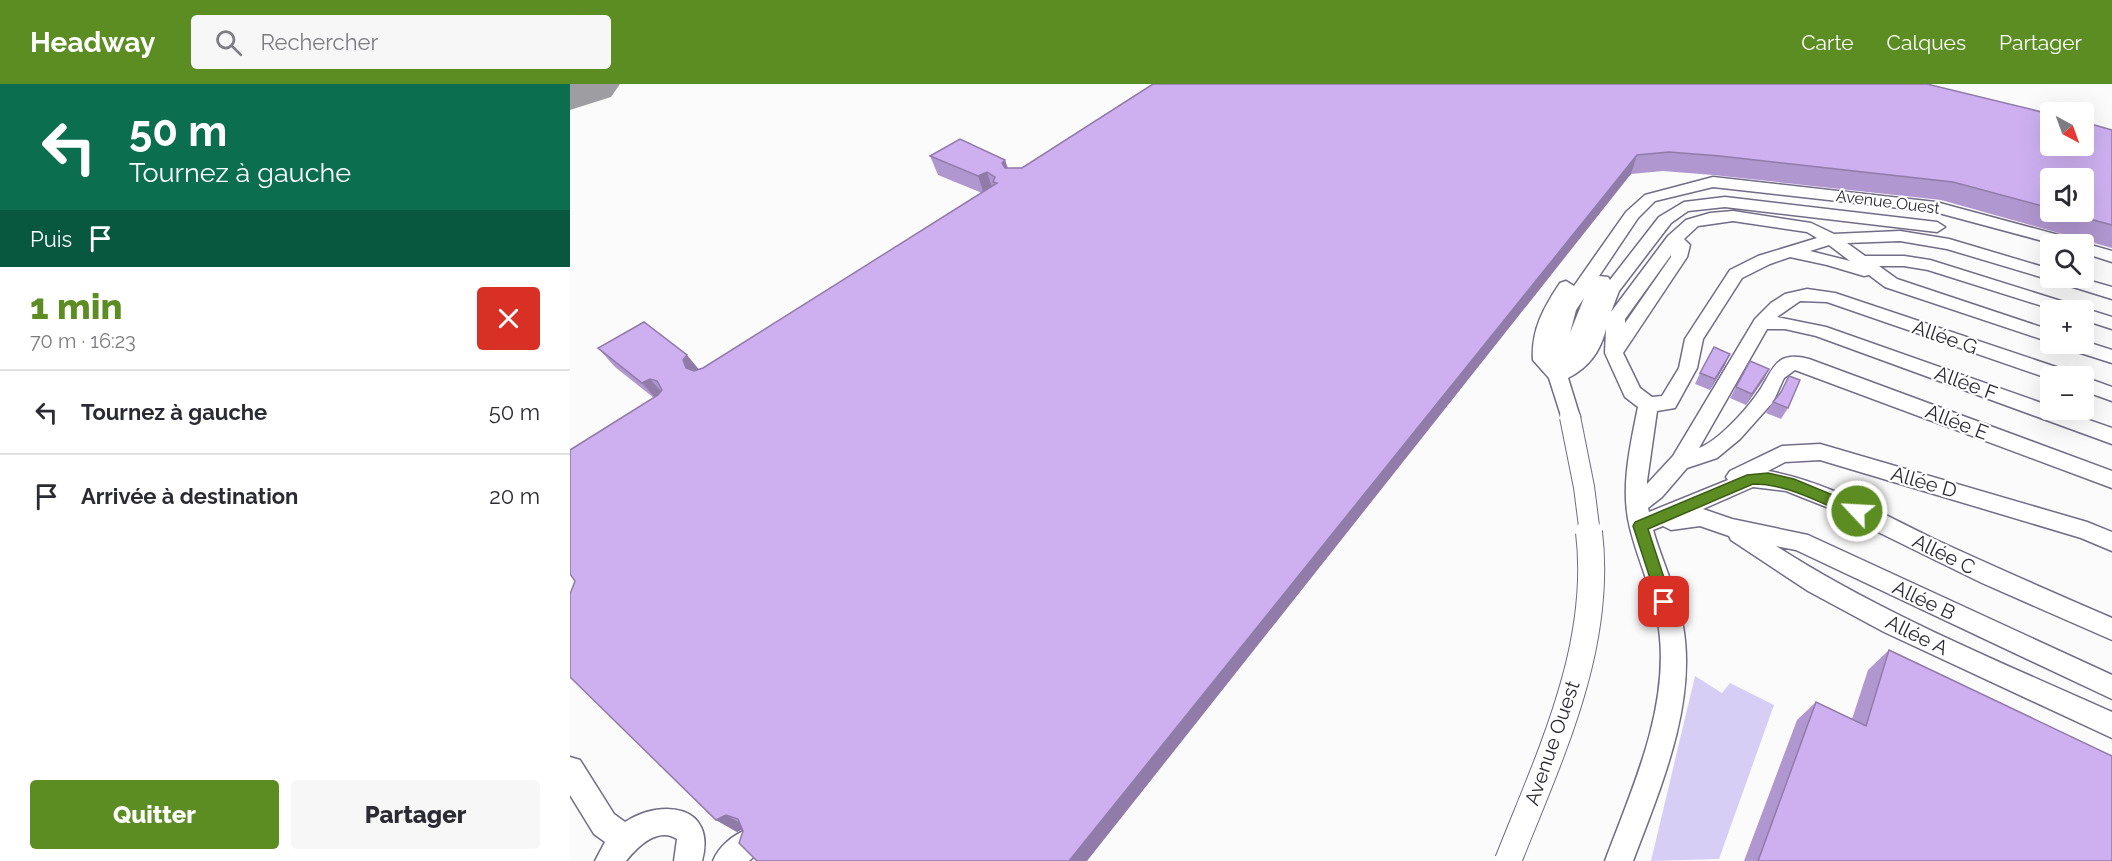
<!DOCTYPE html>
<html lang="fr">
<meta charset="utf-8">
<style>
:root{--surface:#fff;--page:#f7f7f7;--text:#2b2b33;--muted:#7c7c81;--line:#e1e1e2;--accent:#5b8d23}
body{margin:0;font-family:Raleway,sans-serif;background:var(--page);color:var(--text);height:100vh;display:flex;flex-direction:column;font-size:22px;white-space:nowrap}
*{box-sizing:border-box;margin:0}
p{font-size:20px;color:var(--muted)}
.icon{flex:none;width:33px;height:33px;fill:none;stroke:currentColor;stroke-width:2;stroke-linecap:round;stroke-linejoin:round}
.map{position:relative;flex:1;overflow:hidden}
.sheet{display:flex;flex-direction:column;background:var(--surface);width:570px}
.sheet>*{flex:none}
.hud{background:#0b6e4f;color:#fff;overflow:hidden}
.needle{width:39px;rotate:139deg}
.buttons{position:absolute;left:1470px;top:18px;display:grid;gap:12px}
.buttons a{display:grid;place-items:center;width:54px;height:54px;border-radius:6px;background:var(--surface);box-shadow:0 6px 24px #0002;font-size:30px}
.pin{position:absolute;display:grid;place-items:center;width:51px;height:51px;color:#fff;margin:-26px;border-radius:12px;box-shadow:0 3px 9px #0006}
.me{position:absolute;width:66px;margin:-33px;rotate:295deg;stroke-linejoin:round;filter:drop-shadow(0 0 4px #0008)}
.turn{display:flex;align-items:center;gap:21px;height:126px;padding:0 30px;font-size:27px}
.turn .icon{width:78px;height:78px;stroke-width:2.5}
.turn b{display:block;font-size:42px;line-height:51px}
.then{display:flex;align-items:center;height:57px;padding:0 30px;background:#0003;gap:12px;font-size:22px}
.round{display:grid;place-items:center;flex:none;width:63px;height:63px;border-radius:6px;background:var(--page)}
.headline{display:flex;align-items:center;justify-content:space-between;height:102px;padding:0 30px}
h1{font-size:36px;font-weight:800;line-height:45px;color:var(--accent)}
.button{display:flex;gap:12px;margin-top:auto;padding:12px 30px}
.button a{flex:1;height:69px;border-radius:6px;background:var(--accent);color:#fff;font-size:24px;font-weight:800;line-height:69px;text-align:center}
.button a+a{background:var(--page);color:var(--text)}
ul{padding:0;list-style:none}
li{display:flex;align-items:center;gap:18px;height:84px;padding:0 30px;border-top:2px solid var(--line)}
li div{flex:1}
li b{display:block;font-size:22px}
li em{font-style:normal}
header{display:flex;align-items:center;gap:36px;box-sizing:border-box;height:84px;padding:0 30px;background:var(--accent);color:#fff}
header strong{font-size:28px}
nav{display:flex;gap:33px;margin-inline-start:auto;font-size:21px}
.search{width:420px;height:54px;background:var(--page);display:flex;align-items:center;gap:15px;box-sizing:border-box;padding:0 21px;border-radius:6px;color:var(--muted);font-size:22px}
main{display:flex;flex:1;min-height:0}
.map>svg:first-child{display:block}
.green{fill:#d7cef6}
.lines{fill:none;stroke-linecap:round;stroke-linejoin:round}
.taxiway{fill:#9e9da2;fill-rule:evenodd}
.lane-casing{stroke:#726c86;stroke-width:3}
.lane{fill:#fff;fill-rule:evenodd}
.lane-bridge-far1-casing{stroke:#726c86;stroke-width:22;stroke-linecap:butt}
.lane-bridge-casing{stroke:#726c86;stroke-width:28;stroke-linecap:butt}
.lane-bridge-far1{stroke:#fff;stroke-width:20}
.lane-bridge{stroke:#fff;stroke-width:26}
.wall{fill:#b197cf;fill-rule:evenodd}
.shaded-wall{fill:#907ba9}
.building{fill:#ceb0f1;stroke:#907ba9;stroke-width:1.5}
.route{fill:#5b8d23;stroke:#3b5c17;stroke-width:1.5}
.labels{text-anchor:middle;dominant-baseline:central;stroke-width:4.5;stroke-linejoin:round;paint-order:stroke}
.far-street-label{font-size:16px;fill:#2a2833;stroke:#fff}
.street-label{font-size:20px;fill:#2a2833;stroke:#fff}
</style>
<header>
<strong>Headway</strong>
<div class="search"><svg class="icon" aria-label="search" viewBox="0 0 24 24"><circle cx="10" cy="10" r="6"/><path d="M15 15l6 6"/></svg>Rechercher</div>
<nav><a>Carte</a><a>Calques</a><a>Partager</a></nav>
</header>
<main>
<section class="sheet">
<div class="hud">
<div class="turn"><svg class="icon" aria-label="left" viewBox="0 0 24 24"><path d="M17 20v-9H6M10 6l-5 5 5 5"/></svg><div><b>50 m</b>Tournez à gauche</div></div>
<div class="then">Puis<svg class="icon" aria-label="arrive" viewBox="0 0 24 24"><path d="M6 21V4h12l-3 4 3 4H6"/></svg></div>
</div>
<div class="headline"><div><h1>1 min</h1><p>70 m · 16:23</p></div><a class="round" style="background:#d93025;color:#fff"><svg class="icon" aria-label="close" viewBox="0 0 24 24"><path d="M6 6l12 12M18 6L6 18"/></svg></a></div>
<ul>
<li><svg class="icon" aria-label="left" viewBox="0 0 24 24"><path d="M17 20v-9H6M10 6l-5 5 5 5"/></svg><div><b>Tournez à gauche</b></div><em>50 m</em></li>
<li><svg class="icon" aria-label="arrive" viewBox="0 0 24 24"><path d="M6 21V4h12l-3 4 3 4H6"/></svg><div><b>Arrivée à destination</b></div><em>20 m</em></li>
</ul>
<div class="button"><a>Quitter</a><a>Partager</a></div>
</section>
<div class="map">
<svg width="1542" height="777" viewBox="0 0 1542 777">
<rect width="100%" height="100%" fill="#fbfbfb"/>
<path class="green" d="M1125,592L1152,609L1160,599L1204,621L1149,775L1081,777Z"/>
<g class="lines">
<path class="taxiway" d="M0,0H50L41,13L0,26Z"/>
<g class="lane-casing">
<path id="lane" d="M1143,93L1366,118L1507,156L1509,160L1514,159L1542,167V178L1514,169V160H1484L1365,128L1143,103L1085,117L1068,134L1029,192L1038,193L1040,196L1089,133L1114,118L1155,113L1367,138L1375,143L1367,148L1155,123L1118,127L1101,139L1049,207L1041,228L1098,152L1116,136L1140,129L1163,127L1241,139L1264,150L1330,147L1379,155L1480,185V194H1510L1542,203V215L1487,198L1485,194H1474L1377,165L1330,157L1277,159L1295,172H1334L1360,176L1542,233V245L1514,236V226H1485L1358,186L1334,182H1309L1327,195L1480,246V258L1315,203L1299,191L1294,192L1257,181L1220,173L1200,180L1172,194L1133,255L1127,284L1105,324L1087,327L1077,397V400L1103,372L1185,235L1201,219L1215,210L1237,205L1265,209L1498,287L1500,292H1480V295L1257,218L1230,217L1207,233L1256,243L1480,322V326H1490L1542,344V360L1246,252L1215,245H1197L1129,364C1148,357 1175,327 1187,310C1203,289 1203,265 1239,275L1542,387V404L1225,286L1214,294L1203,318L1170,355L1147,374L1117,384L1092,413L1078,424L1079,428L1158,396L1156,393L1160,387L1212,362L1250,360L1517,438L1542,448V467L1511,454L1250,376L1215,378L1198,387C1256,397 1310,429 1362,454C1422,482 1482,508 1542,534V556L1412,499L1259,424L1216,407L1183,403L1133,425L1162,435L1238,451L1542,591V615L1226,466L1206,462C1312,530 1428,577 1542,628V654L1314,548L1238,507L1161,456L1159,452L1130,442L1101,446L1093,442L1083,446C1092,478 1108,509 1113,542C1127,621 1090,705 1063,777H1035C1061,707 1097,630 1090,554C1087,515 1069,481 1060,444C1050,405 1060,363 1068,323L1055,313L1035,269L1036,245C1030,268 1019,283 998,294L1010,333L1007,338L1000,340L993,338L979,294L963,276C961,246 974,223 990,199L996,197L1004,202L1056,128L1075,111ZM1163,137L1237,148L1247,154L1188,172L1160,186L1115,255L1109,284L1092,312L1082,313L1070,304L1053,269L1117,173L1120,161L1114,155L1128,142ZM1259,161L1280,177L1240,167ZM1101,171V173L1055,239V235ZM1014,214L1000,249L1006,226Z
M1514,257L1542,266V279L1495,264L1493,260H1514Z
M1514,293L1542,303V317L1514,307Z
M0,489L8,492L25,513L23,523L9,554L0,557Z
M0,673L10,676L44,730L55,738C92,714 147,721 132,777H104L107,755C88,742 67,763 56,777H25L35,758L24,750L0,711Z
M178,745L188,749L192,759L188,769L179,777H143C149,762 163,751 178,745Z"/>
</g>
<use href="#lane" class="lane"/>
<g class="lane-bridge-far1-casing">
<path id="lane-bridge-far1" d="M1000,333L1014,403L1020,450"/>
</g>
<g class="lane-bridge-casing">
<path id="lane-bridge" d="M938,777C979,673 1033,563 1019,448"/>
</g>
<use href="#lane-bridge-far1" class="lane-bridge-far1"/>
<use href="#lane-bridge" class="lane-bridge"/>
</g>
<path class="wall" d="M1542,46V164L1371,116L1143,91L1093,87L1061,90L173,747V745L167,748L146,736L84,314L45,283L28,264L129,285L133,284L412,109L368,91L360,72L435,76L438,84ZM1480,94L1514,128H1480Z
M1155,281L1140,306L1125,300L1130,289Z
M1219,292L1218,324L1211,335L1196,329L1203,318L1209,311Z
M1194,295L1176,321L1160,314L1166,303Z
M1319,566L1542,777H1174L1227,636L1246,618L1282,635L1298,586Z"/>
<path class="shaded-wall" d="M1067,71L1061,90L517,777H499Z
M435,76L441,95L432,79Z
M417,88L423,106L414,110L408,92Z
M1160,270L1155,281L1140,306L1145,295Z
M117,271L132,289L116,284L113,276Z
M1199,285L1194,295L1176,321L1182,310Z
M80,295L97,314L89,318L72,299Z
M156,731L177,743L167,748L146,736Z"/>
<path class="building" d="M583,0H1357L1480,30V62H1514V38L1542,46V141L1494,128H1514V94H1480V124L1383,98L1150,72L1099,68L1067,71L499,777H187L169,759L173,747L168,735L156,731L146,736L0,593V510L5,497L0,490V366L88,311L92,306L87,297L80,295L72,299L28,264L74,238L117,271L113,276L116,284L124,287L133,284L427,99L423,98L425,93L417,88L408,92L360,72L390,55L435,76L432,79L435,84H452Z
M1144,263L1160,270L1145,295L1130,289Z
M1180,277L1199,285L1182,310L1166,303Z
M1219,292L1230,296L1218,324L1203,318L1211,308Z
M1319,566L1542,672V777H1188L1246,618L1296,642Z"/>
<path class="route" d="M1198,389L1224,395L1292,423L1294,427L1292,431L1287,433C1251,421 1221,400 1183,400L1078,445L1102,518L1099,522L1094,524L1089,522L1063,442L1065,438L1177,391Z"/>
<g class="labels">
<g class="far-street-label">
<text transform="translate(1318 118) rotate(7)">Avenue Ouest</text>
</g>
<g class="street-label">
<text transform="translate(1375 253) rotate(19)">Allée G</text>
<text transform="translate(1396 299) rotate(20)">Allée F</text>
<text transform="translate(1387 338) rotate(21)">Allée E</text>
<text transform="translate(1354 398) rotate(16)">Allée D</text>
<text transform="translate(1374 470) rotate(26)">Allée C</text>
<text transform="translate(1354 516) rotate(25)">Allée B</text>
<text transform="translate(1347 551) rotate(26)">Allée A</text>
<text transform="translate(982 659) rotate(-71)">Avenue Ouest</text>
</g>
</g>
</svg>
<div class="buttons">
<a><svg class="needle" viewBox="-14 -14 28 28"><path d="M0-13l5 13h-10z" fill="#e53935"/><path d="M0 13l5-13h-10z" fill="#7c7c81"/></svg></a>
<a><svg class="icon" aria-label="sound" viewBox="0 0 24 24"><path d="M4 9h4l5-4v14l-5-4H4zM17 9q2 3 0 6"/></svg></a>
<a><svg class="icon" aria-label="search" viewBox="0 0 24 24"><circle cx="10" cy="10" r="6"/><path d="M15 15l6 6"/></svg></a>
<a>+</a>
<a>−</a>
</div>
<div class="pin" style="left:1094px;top:518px;background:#d93025"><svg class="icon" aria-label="arrive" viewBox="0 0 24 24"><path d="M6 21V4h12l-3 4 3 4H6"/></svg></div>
<svg class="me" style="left:1287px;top:427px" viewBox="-20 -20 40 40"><circle r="17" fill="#5b8d23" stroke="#fff" stroke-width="3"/><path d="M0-11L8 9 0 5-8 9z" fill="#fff"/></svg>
</div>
</main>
